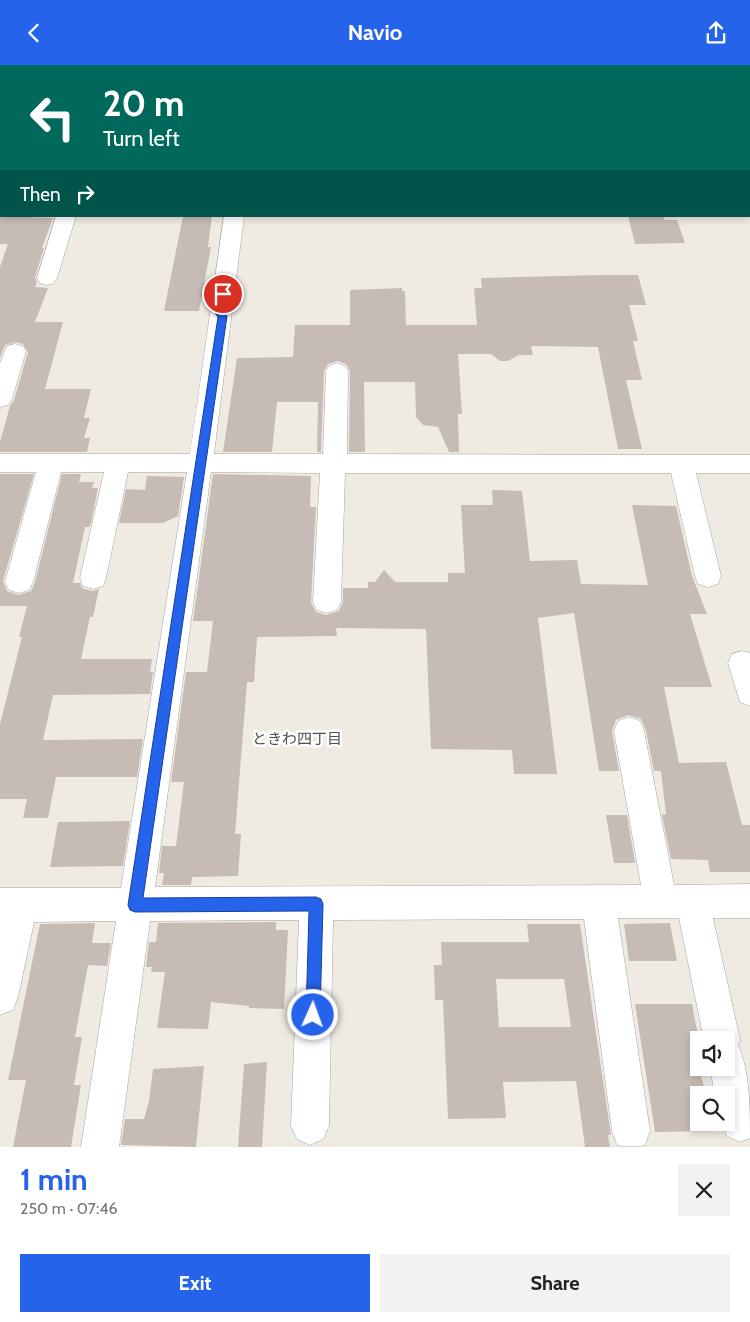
<!DOCTYPE html>
<meta charset="utf-8">
<style>
:root{--surface:#fff;--page:#f2f2f2;--text:#202124;--muted:#757577;--accent:#2563eb}
body{margin:0;font-family:Cabin,"Noto Sans JP",sans-serif;background:var(--page);color:var(--text);height:100vh;display:flex;flex-direction:column;font-size:19px;white-space:nowrap}
*{box-sizing:border-box;margin:0}
p{font-size:16px;color:var(--muted)}
.icon{flex:none;width:28px;height:28px;fill:none;stroke:currentColor;stroke-width:2;stroke-linecap:round;stroke-linejoin:round}
.map{position:relative;height:1082px;overflow:hidden}
.side{display:flex;flex-direction:column;background:var(--surface);flex:1}
.side>*{flex:none}
.top-card{position:absolute;left:0px;top:0px;width:750px;height:152px;box-shadow:0 2px 8px #0003;background:#00695c;color:#fff;overflow:hidden}
.tools{position:absolute;left:690px;top:966px;display:grid;gap:10px}
.tools a{display:grid;place-items:center;width:45px;height:45px;border-radius:0px;background:var(--surface);box-shadow:0 2px 8px #0003;font-size:25px}
.pin{position:absolute;display:grid;place-items:center;width:42px;height:42px;color:#fff;margin:-21px;border:2px solid #fff;border-radius:50%;box-shadow:0 1px 5px #0007}
.me{position:absolute;width:55px;margin:-28px;rotate:2deg;stroke-linejoin:round;filter:drop-shadow(0 0 4px #0008)}
.turn{display:flex;align-items:center;gap:18px;height:105px;padding:0 20px;font-size:22px}
.turn .icon{width:65px;height:65px;stroke-width:2.5}
.turn b{display:block;font-size:35px;line-height:42px}
.then{display:flex;align-items:center;height:48px;padding:0 20px;background:#0003;gap:10px;font-size:19px}
.round{display:grid;place-items:center;flex:none;width:52px;height:52px;border-radius:0px;background:var(--page)}
.head{display:flex;align-items:center;justify-content:space-between;height:85px;padding:0 20px}
h1{font-size:30px;font-weight:700;line-height:38px;color:var(--accent)}
.button{display:flex;gap:10px;margin-top:auto;padding:10px 20px}
.button a{flex:1;height:58px;border-radius:0px;background:var(--accent);color:#fff;font-size:20px;font-weight:700;line-height:58px;text-align:center}
.button a+a{background:var(--page);color:var(--text)}
header{display:flex;justify-content:space-between;align-items:center;height:65px;padding:0 20px;background:var(--accent);color:#fff;font-size:22px;font-weight:700}
.map>svg:first-child{display:block}
.lines{fill:none;stroke-linecap:round;stroke-linejoin:round}
.stream{fill:#9fd3e1;fill-rule:evenodd}
.building{fill:#c7bcb5;fill-rule:evenodd}
.minor-casing{stroke:#a4a4a4;stroke-width:1}
.minor{fill:#fff;fill-rule:evenodd}
.route{fill:#2563eb;stroke:#184099}
.labels{text-anchor:middle;dominant-baseline:central;stroke-width:5;stroke-linejoin:round;paint-order:stroke}
.neighbourhood-label{font-size:15px;fill:#505050;stroke:#fff}
</style>
<header><svg class="icon" aria-label="back" viewBox="0 0 24 24"><path d="M15 5l-7 7 7 7"/></svg>Navio<svg class="icon" aria-label="share" viewBox="0 0 24 24"><path d="M12 15V3M7 8l5-5 5 5M5 13v7h14v-7"/></svg></header>
<div class="map">
<svg width="750" height="1082" viewBox="0 0 750 1082">
<rect width="100%" height="100%" fill="#efebe2"/>
<g class="lines">
<path class="stream" d="M0,40H1V44H0Z
M749,49H750V53H749Z"/>
</g>
<path class="building" d="M0,151L53,153L42,183H44L35,212L37,217L35,222L48,223L35,257H63L45,324H91L84,353H90L84,373H90L87,387H0V377L10,341L14,335L28,287L23,279L15,277L5,280L0,293V202L8,179H0Z
M183,151H212L208,182H211L199,246H164Z
M628,151H663L665,155H677L685,178L635,179Z
M602,210H638L646,240H629L638,276H633L642,315H626L642,384H618L598,282L531,281L533,290H519L508,296H500L491,289H458L462,349H458L459,387H449L438,362L423,360L416,352L415,317H364L365,387H349L350,306L346,299L338,296L328,299L324,306L321,387H317L318,337H277L272,387H223L237,293L293,292L295,260H350V225L402,223V226H405L406,260H477L474,223H482L481,213Z
M0,409H34L3,516L7,526L18,530L31,526L35,517L62,409H81L79,417H94L92,423H98L91,458L89,462H85L73,518H80L82,523L92,526L99,524L93,552H90L81,594H152L150,607H153L150,629L53,630L43,675L143,674L137,712H56L48,753H23L27,734H0V659L22,572H19L27,541H0Z
M213,409L311,411L310,442H316L311,537L316,547L326,550L339,546L343,537V523H368V517H375L384,505L395,517H448V508H465L461,440H493L492,425L522,426L530,496L577,495L581,519L648,520L632,440L676,441L692,511L707,549H690L712,622H664L679,698L726,697L742,760H750V807H710L708,795L671,794L662,750L666,749L661,706H654L646,666L641,654L628,650L616,655L612,666L619,706H599L574,548L538,553L557,709H514L512,685L431,684L426,564L336,563L337,571L257,572L254,617H247L235,769H241L238,811L192,812L191,820H162L164,808H159L162,781H176L184,717H171L186,607H207L213,556H193Z
M147,411L184,412L178,451L163,458H119L126,424L145,425Z
M606,750H627L635,798H614Z
M130,756L123,801L50,802L58,757Z
M276,857V865H288L284,944L249,943V941L211,937L208,964L157,963L165,907H151L152,902H146L149,877H156L158,858Z
M95,858L92,878H111L107,901L88,900L75,972H82L74,1020H81L71,1082H13L26,1015H8L40,859Z
M670,858L677,896H629L624,859Z
M527,859H580L611,1070H608L610,1082H585L576,1016L503,1017L506,1053L448,1054L443,935H435L434,900H442L441,877H529ZM496,914H564L571,962H499Z
M635,939H692L699,976V1002L706,1030H699V1058H711L713,1066L655,1067Z
M267,997L262,1082H238L244,999Z
M204,1001L196,1082L121,1080L125,1054H144L149,1036L153,1004Z"/>
<g class="lines">
<g class="minor-casing">
<path id="minor" d="M253,0H269V1H253Z
M725,0H741V1H725Z
M749,31H750V44H749Z
M0,43H1V53H0Z
M0,137H1V149H0Z
M749,139H750V151H749Z
M56,151H76L57,213L54,218L47,220L40,218L37,213Z
M224,151H244L214,389H323L326,306L329,301L337,298L345,301L348,306L347,389L750,390V408H696L721,511L718,519L708,522L698,519L695,511L671,408H345L341,537L337,545L327,548L317,545L313,537L320,408L211,407L155,822L641,820L614,666L618,656L629,652L640,656L644,666L674,820L750,819V853H713L740,975L738,980C750,1007 750,1043 750,1073L740,1077L727,1071L721,1058H726V1030H715L710,1002H726V975H704L679,853H618L650,1066L645,1080C636,1082 626,1082 617,1080L612,1066L584,854L333,855L329,1061L323,1074L310,1080L297,1074L291,1061L299,855L150,856L119,1082H81L116,856L34,857L18,932L13,945L0,950V823H121L187,407H128L106,513L103,521L93,524L83,521L80,513L104,407H61L33,517L29,525L19,528L9,525L5,517L36,407H0V389H190Z
M15,279L23,281L26,286L12,334L8,340L0,342V298L7,281Z
M742,586L750,588V641L740,637L728,598L732,589Z"/>
</g>
<use href="#minor" class="minor"/>
</g>
<path class="route" d="M223,226L227,229L224,248L227,251L143,833L316,832L321,834L323,839L320,950L318,955L313,957L308,955L306,950L309,846L135,847L130,845L128,840L218,252L215,248L218,229Z"/>
<g class="labels">
<g class="neighbourhood-label">
<text x="297" y="674">ときわ四丁目</text>
</g>
</g>
</svg>
<div class="tools">
<a><svg class="icon" aria-label="sound" viewBox="0 0 24 24"><path d="M4 9h4l5-4v14l-5-4H4zM17 9q2 3 0 6"/></svg></a>
<a><svg class="icon" aria-label="search" viewBox="0 0 24 24"><circle cx="10" cy="10" r="6"/><path d="M15 15l6 6"/></svg></a>
</div>
<div class="pin" style="left:223px;top:229px;background:#d93025"><svg class="icon" aria-label="arrive" viewBox="0 0 24 24"><path d="M6 21V4h12l-3 4 3 4H6"/></svg></div>
<svg class="me" style="left:313px;top:950px" viewBox="-20 -20 40 40"><circle r="17" fill="#2563eb" stroke="#fff" stroke-width="3"/><path d="M0-11L8 9 0 5-8 9z" fill="#fff"/></svg>
<div class="top-card">
<div class="turn"><svg class="icon" aria-label="left" viewBox="0 0 24 24"><path d="M17 20v-9H6M10 6l-5 5 5 5"/></svg><div><b>20 m</b>Turn left</div></div>
<div class="then">Then<svg class="icon" aria-label="right" viewBox="0 0 24 24"><path d="M7 20v-9h11M14 6l5 5-5 5"/></svg></div>
</div>
</div>
<section class="side">
<div class="head"><div><h1>1 min</h1><p>250 m · 07:46</p></div><a class="round"><svg class="icon" aria-label="close" viewBox="0 0 24 24"><path d="M6 6l12 12M18 6L6 18"/></svg></a></div>
<div class="button"><a>Exit</a><a>Share</a></div>
</section>
